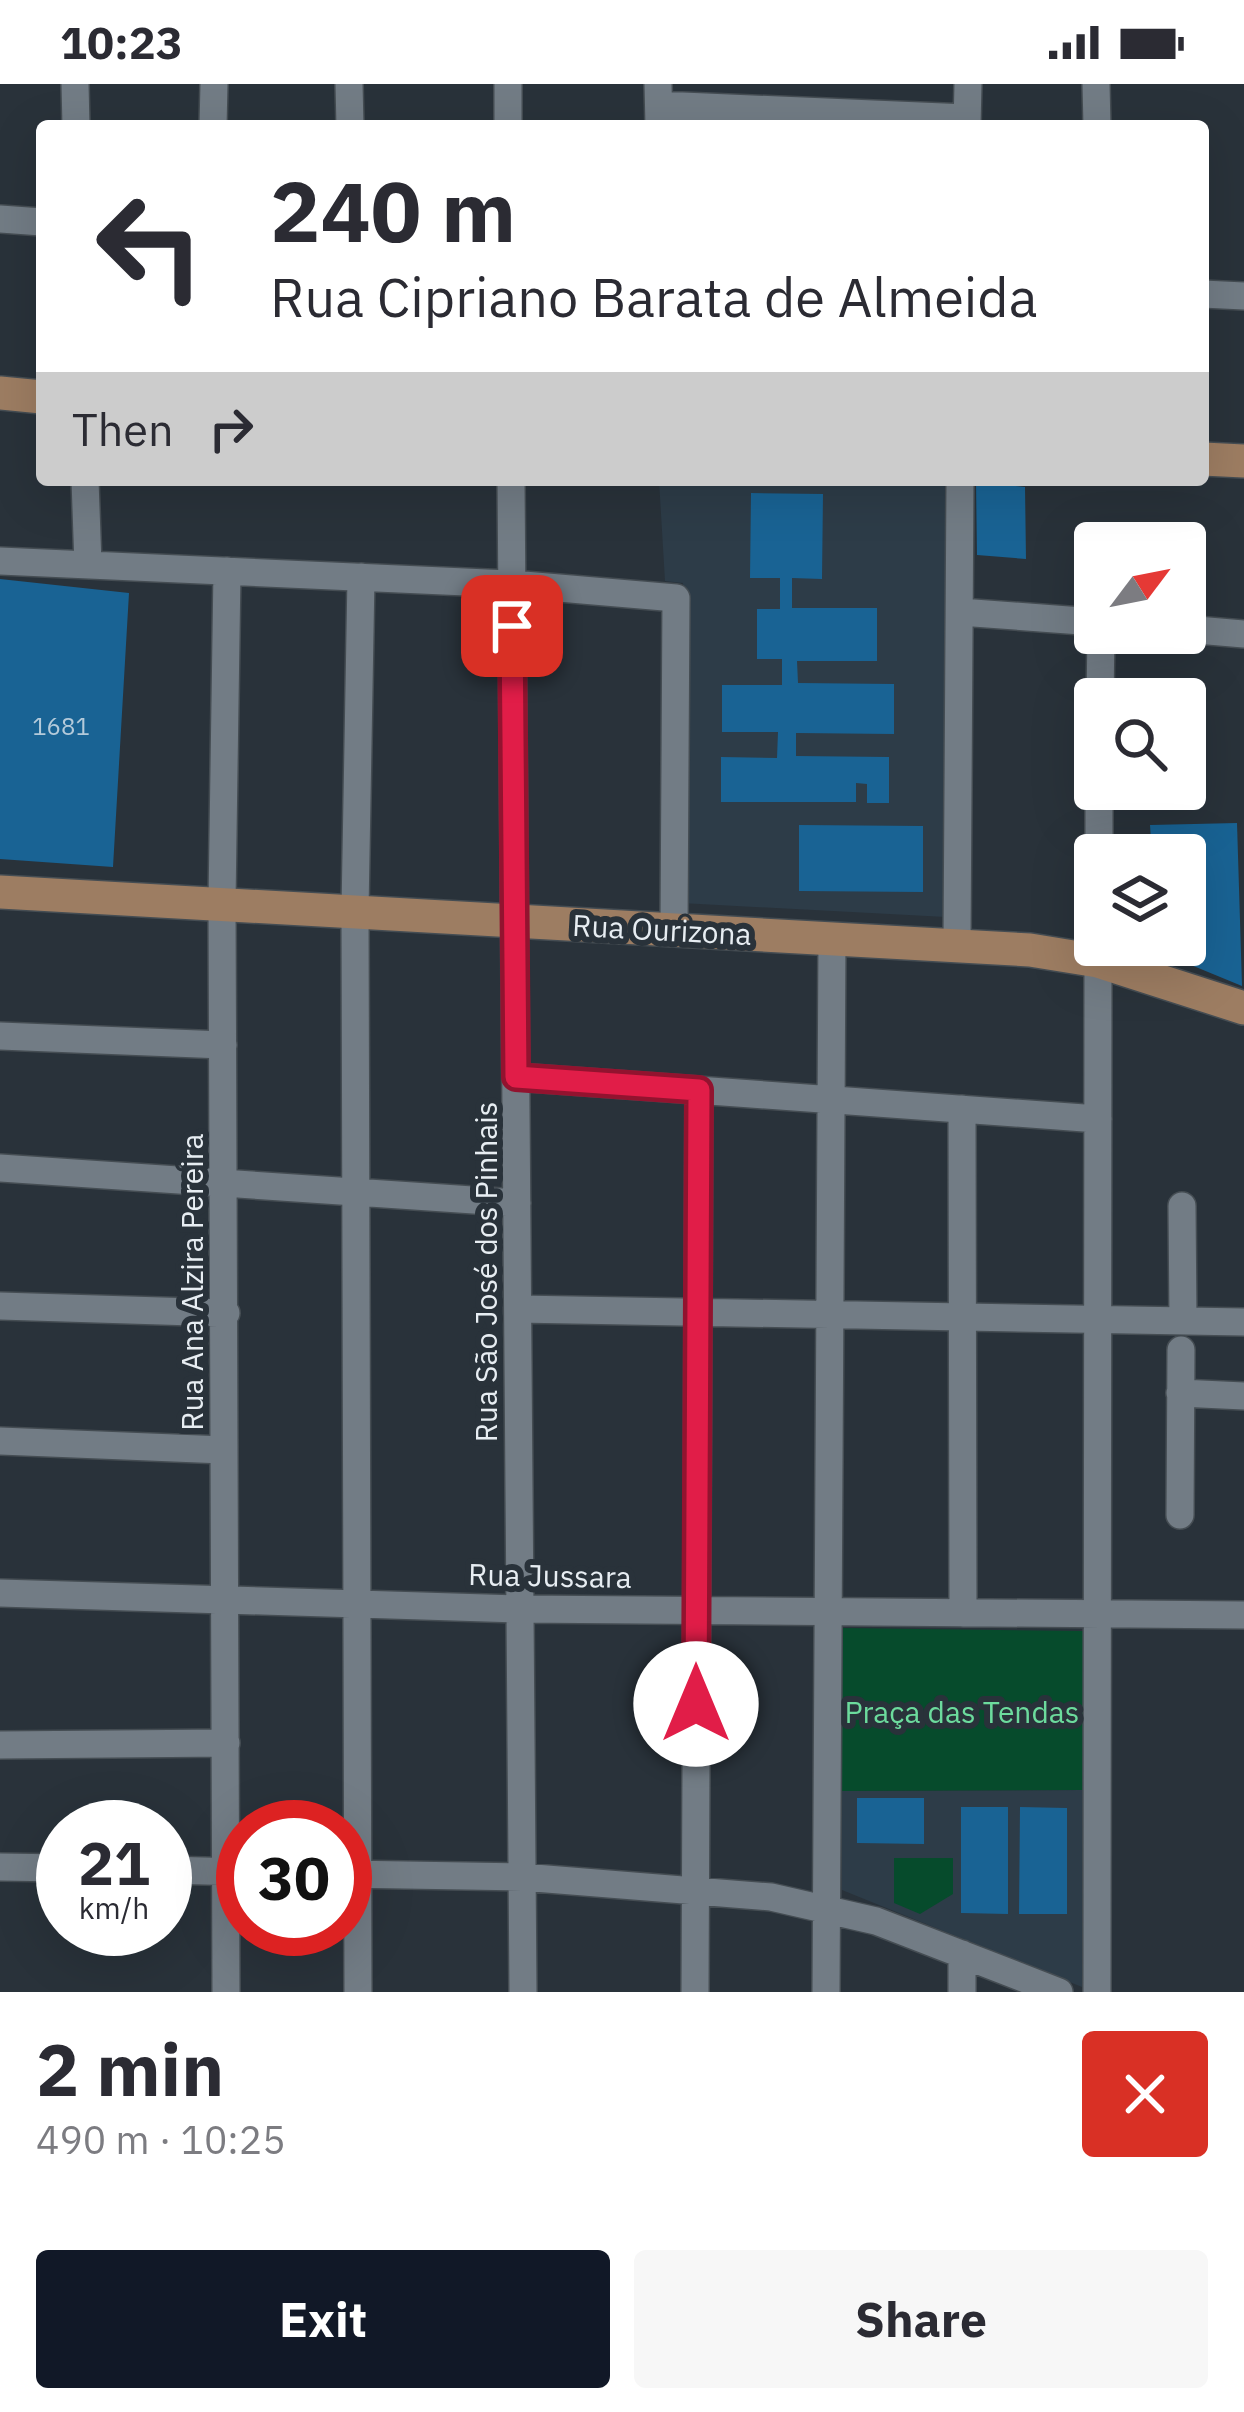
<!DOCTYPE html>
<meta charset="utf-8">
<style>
:root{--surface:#fff;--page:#f7f7f7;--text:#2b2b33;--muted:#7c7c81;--accent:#111827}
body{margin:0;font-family:"IBM Plex Sans",sans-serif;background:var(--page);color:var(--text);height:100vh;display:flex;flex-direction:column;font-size:45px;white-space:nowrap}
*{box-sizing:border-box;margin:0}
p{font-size:39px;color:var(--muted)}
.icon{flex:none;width:66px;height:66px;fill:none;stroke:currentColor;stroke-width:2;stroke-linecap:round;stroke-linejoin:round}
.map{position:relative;height:1908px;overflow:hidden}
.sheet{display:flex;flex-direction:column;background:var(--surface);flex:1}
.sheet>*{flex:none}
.hud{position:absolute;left:36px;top:36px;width:1173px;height:366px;border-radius:12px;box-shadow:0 12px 48px #0002;background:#fff;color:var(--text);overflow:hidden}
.needle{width:78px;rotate:58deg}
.controls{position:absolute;left:1074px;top:438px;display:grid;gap:24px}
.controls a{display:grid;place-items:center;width:132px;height:132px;border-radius:12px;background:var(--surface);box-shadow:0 12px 48px #0002;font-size:60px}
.speed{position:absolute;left:36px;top:1716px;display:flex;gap:24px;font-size:60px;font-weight:700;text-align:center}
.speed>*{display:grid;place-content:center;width:156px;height:156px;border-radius:50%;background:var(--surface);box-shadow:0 12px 48px #0002;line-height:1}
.speed small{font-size:30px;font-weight:400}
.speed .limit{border:18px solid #d22;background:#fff;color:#111}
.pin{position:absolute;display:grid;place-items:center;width:102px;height:102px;color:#fff;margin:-51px;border-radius:24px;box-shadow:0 6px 18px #0006}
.me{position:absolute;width:132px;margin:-66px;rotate:0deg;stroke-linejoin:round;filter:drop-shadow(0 0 9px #0008)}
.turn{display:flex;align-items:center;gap:42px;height:252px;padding:0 36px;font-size:54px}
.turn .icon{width:156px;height:156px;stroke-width:2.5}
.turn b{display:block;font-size:84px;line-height:102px}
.then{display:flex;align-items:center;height:114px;padding:0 36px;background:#0003;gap:24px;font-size:45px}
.round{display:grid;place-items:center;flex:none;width:126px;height:126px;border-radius:12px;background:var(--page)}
.summary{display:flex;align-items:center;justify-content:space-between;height:204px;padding:0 36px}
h1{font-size:72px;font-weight:800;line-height:90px}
.cta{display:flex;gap:24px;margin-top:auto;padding:24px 36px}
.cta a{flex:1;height:138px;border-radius:12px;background:var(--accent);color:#fff;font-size:48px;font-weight:800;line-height:138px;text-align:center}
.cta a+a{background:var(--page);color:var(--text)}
.status{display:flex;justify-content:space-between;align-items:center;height:84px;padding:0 60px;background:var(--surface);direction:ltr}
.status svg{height:33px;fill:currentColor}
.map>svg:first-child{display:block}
.built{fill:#2d3c48}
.green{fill:#064b2c}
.building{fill:#196394}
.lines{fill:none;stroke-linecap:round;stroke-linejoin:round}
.minor-casing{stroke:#454d53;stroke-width:30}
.major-casing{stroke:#454d53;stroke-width:36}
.minor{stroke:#727c85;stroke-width:27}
.major{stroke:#9d7d62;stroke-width:33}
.route-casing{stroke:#92132f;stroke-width:30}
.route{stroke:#e11d48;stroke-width:21}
.labels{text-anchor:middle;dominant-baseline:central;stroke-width:12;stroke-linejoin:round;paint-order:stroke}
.number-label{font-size:24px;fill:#b4cada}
.street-label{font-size:30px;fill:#e7edf2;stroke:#29323a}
.park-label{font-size:30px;fill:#6cdb9d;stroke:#29323a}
</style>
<div class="status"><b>10:23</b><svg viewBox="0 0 49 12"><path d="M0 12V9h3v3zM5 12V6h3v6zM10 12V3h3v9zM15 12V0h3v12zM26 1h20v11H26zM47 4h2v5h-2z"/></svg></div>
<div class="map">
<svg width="1244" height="1908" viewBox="0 0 1244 1908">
<rect width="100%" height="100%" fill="#29323a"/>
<path class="built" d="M659,396H946V833L681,819L683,499L665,497Z
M1083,1706L1082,1903L842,1806V1707Z"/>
<path class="green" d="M840,1544L1083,1547V1706L842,1707Z
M894,1774H953V1810L920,1830L894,1819Z"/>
<path class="building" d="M976,398L1025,403L1026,475L977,471Z
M751,409L823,410L822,495L792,494V524H877V577H797L798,599L894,600V650L796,649V672L889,673V719H867V700L856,699V718H721V673L777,674L778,648H722V601H782V575H757V525H780V494H750Z
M0,495L129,509L113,783L0,775Z
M1237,739L1242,902L1157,867V861H1185V771H1152L1150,741Z
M799,741L923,742V808L799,807Z
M857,1714H924V1760L857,1759Z
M961,1723H1008V1830L961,1829Z
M1020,1723L1067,1724V1830H1019Z"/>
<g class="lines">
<g class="minor-casing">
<path id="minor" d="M75,0L76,42
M349,0L350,42
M508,0V42
M658,0L659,42
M1096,0L1097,42
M659,21L967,34
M213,42L214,0
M967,42L968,0
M0,135L42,138
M1203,210L1244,212
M85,396L88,481
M511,396L523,1908
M0,477L512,500L676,514L674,844
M960,528L1095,538
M1185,545L1244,550
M1100,615L1101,549
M1099,771V705
M957,860L960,396
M0,952L223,961
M516,993L1098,1035
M962,1025L963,1529
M0,1084L517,1119
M1182,1122L1183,1237
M0,1222L226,1229
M518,1225L1244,1238
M1180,1309L1244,1312
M0,1357L224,1366
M1180,1431L1181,1266
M0,1509L520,1525L1244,1531
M0,1661L226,1659
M0,1783L63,1784
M165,1786L243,1788
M345,1790L522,1793L771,1813L876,1837L1059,1908
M226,1908L222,817L227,487
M358,1908L355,826L361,493
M695,1908L699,1006
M826,1908L832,854
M962,1908V1870
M1097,1908L1098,861"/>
</g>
<g class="major-casing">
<path id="major" d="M0,309L42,313
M1203,375L1244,377
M0,808L1030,866L1098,877L1244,924"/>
</g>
<use href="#minor" class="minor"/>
<use href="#major" class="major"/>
</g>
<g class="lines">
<g class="route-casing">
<path id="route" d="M512,542L516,993L699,1006L696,1620"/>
</g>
<use href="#route" class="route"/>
</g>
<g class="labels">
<g class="number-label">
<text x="61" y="642">1681</text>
</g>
<g class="street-label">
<text transform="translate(662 845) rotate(3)">Rua Ourizona</text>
<text transform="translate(485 1188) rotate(-90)">Rua São José dos Pinhais</text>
<text transform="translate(191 1198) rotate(-90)">Rua Ana Alzira Pereira</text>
<text transform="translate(550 1491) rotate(1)">Rua Jussara</text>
</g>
<g class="park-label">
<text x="962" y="1627">Praça das Tendas</text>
</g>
</g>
</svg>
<div class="controls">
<a><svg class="needle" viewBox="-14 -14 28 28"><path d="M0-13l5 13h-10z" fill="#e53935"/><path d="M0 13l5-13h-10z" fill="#7c7c81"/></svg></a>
<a><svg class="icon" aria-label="search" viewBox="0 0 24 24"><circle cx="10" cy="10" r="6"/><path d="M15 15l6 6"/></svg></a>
<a><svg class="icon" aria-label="layers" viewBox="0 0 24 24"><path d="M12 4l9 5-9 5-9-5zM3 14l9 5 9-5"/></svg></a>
</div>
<div class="speed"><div>21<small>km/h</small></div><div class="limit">30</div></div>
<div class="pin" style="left:512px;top:542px;background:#d93025"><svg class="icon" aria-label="arrive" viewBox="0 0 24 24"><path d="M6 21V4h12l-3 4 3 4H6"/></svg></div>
<svg class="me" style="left:696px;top:1620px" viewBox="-20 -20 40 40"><circle r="19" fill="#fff"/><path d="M0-13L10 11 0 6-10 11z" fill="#e11d48"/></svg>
<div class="hud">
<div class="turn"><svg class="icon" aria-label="left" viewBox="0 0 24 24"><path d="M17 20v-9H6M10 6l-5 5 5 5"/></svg><div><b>240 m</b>Rua Cipriano Barata de Almeida</div></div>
<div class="then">Then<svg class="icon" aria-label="right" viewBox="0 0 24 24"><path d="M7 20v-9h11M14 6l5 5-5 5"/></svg></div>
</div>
</div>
<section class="sheet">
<div class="summary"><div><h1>2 min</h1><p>490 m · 10:25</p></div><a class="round" style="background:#d93025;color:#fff"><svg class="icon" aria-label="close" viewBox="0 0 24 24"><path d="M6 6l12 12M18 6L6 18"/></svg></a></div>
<div class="cta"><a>Exit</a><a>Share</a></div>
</section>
